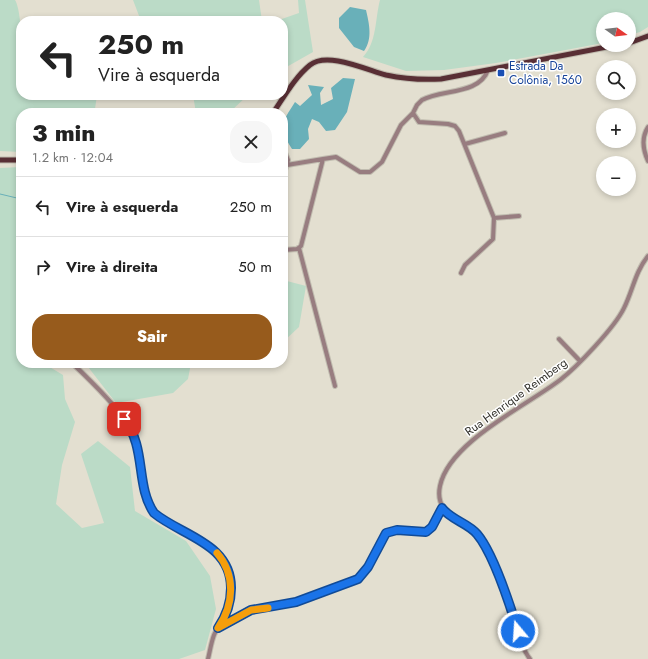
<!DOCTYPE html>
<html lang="pt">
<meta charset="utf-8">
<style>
:root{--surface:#fff;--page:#f6f6f6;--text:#222;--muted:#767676;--line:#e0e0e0;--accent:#975b1c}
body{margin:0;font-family:Jost,sans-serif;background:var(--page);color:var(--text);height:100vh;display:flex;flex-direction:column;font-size:15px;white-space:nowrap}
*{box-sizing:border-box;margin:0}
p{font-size:13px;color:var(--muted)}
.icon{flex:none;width:22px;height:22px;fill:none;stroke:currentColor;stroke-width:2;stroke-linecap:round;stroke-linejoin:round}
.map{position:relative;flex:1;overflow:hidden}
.drawer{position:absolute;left:16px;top:108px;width:272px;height:260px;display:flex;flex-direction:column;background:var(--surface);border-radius:16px;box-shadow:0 2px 6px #0003}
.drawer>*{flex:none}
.banner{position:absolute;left:16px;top:16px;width:272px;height:84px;border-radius:16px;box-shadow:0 2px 6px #0003;background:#fff;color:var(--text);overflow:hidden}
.needle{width:26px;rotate:104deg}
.fabs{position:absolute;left:596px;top:12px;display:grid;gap:8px}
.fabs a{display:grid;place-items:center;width:40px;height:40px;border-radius:50%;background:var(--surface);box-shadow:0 2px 6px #0003;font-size:20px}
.pin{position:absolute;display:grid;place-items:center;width:34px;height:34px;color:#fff;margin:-17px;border-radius:8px;box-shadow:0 2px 6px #0006}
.me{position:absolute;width:44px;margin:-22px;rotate:342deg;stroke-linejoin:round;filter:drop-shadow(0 0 3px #0008)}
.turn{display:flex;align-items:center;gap:14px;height:84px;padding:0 16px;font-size:18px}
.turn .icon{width:52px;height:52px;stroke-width:2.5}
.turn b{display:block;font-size:28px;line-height:34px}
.round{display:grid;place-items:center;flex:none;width:42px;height:42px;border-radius:16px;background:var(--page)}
.headline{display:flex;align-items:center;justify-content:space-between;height:68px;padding:0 16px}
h1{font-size:24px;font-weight:800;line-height:30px}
.action{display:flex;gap:8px;margin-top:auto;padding:8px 16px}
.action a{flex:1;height:46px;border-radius:16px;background:var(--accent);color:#fff;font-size:16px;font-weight:800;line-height:46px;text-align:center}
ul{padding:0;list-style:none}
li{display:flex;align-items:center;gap:12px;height:60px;padding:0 16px;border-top:1px solid var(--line)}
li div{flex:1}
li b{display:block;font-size:15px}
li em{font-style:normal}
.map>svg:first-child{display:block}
.green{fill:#bbdbc7}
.water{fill:#69b0b9}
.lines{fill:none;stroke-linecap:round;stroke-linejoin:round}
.stream{stroke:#69b0b9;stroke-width:1}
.minor-casing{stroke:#c0bcaf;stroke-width:6}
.major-casing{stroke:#c0bcaf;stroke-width:7}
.minor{stroke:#987d80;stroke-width:4}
.major{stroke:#592f35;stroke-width:5}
.route-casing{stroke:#114b97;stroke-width:10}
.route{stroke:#1a73e8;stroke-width:7}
.slow{stroke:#f59e0b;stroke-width:7}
.transit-dot{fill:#1a4fb4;stroke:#fff;stroke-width:1.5}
.labels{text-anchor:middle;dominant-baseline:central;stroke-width:3;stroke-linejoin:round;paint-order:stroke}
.transit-label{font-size:12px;fill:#164399;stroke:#fff;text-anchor:start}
.street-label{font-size:12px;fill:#32312b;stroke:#fff}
</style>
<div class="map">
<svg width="648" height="659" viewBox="0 0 648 659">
<rect width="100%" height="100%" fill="#e3dfd0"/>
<path class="green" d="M0,0H15C24,15 21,75 21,95H97L95,109L92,113H21V152L0,151Z
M133,0H259L262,21H141Z
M298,0H305L313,52L283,69V21H276L299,13Z
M380,0H648V27L640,32L629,35V19H603V42L598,44L496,63L444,70L406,71L363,57C377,42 375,19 380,0Z
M193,95H248L229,113H196Z
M21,167V363H43L63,375L65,399L75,422L62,465L56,504L82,528L104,523L81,454L98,441L130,467L135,511L186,541L210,576L216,609L205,650L179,659H0V168Z
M283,280L306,286L299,327L283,342Z
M85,363H191L188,379L173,393L116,403Z"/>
<path class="water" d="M350,7L366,10C369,23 373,39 364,51L354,47L339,28V18Z
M343,78L355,79L347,112L335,130L326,131L319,122L312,119L308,129L309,139L300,149H292C278,127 281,124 295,102L300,106L312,95L308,85L324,87L320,93L321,105L333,99L331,88Z"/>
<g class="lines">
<path class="stream" d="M0,194L21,199"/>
<g class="minor-casing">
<path id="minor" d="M648,127C641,138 643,150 648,161
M465,144L505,133
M283,148L288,160L283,177
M287,165L323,159
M494,218L519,216
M299,248L335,386
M283,250L297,249L301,246L323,159L336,157L360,172H370L382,162L401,125L413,113
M461,273L465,265L493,239L494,218L459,131L455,126L448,124L419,122L413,113L417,105L422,100C442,89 479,95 488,70
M559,339L580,361
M72,363C91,381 114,403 129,425C134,433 136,444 139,454C144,474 142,495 154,513C189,541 246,546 229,608C226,618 218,626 214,635C211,643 210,651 208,659
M219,627L251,610L296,602L358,579L368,567L386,533L397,530L426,532L432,527L442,508
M530,659C521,648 518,631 514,617C505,593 496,567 484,545C471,521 433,519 440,486C449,442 526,406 560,380C577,367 615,327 624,308C633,290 635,272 648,256"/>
</g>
<g class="major-casing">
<path id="major" d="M629,43L648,36
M273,113C284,97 295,77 310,65C327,51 367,70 386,75C405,79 423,80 441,79L617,45
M0,160H21"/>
</g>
<use href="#minor" class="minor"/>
<use href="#major" class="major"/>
</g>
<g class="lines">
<g class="route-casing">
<path id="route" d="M124,419C147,448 135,485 154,513C182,536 231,543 231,588C231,603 227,615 218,628L251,610L296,602L358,579L368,567L386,533L397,530L426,532L432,527L442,508C451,520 468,523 477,534C494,554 510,605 518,631"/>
</g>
<use href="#route" class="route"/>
<path class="slow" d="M217,553C236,575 234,605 218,628L251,610L268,608"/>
</g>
<rect class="transit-dot" x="497" y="69" width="8" height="8" rx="2"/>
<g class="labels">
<g class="transit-label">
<text x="509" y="66">Estrada Da<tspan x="509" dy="14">Colônia, 1560</tspan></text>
</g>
<g class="street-label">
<text transform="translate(516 397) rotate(-36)">Rua Henrique Reimberg</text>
</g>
</g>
</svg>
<div class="fabs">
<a><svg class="needle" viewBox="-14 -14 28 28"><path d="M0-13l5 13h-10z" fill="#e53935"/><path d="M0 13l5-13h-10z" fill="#767676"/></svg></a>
<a><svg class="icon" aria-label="search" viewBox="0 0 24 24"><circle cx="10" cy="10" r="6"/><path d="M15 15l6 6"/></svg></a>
<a>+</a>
<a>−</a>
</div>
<div class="pin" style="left:124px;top:419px;background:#d93025"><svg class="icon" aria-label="arrive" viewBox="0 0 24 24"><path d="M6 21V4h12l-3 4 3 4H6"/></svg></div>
<svg class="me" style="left:518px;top:631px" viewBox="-20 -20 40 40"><circle r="17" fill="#1a73e8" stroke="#fff" stroke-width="3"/><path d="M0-11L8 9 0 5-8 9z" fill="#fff"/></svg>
<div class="banner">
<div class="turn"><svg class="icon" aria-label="left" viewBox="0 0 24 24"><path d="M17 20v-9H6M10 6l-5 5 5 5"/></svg><div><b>250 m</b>Vire à esquerda</div></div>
</div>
<section class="drawer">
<div class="headline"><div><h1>3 min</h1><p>1.2 km · 12:04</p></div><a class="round"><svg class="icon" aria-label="close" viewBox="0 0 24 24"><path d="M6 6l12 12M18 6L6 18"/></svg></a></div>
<ul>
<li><svg class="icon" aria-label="left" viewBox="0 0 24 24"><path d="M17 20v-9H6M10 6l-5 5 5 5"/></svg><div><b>Vire à esquerda</b></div><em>250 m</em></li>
<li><svg class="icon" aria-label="right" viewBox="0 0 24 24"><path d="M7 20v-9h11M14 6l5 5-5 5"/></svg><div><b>Vire à direita</b></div><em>50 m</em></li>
</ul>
<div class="action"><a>Sair</a></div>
</section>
</div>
